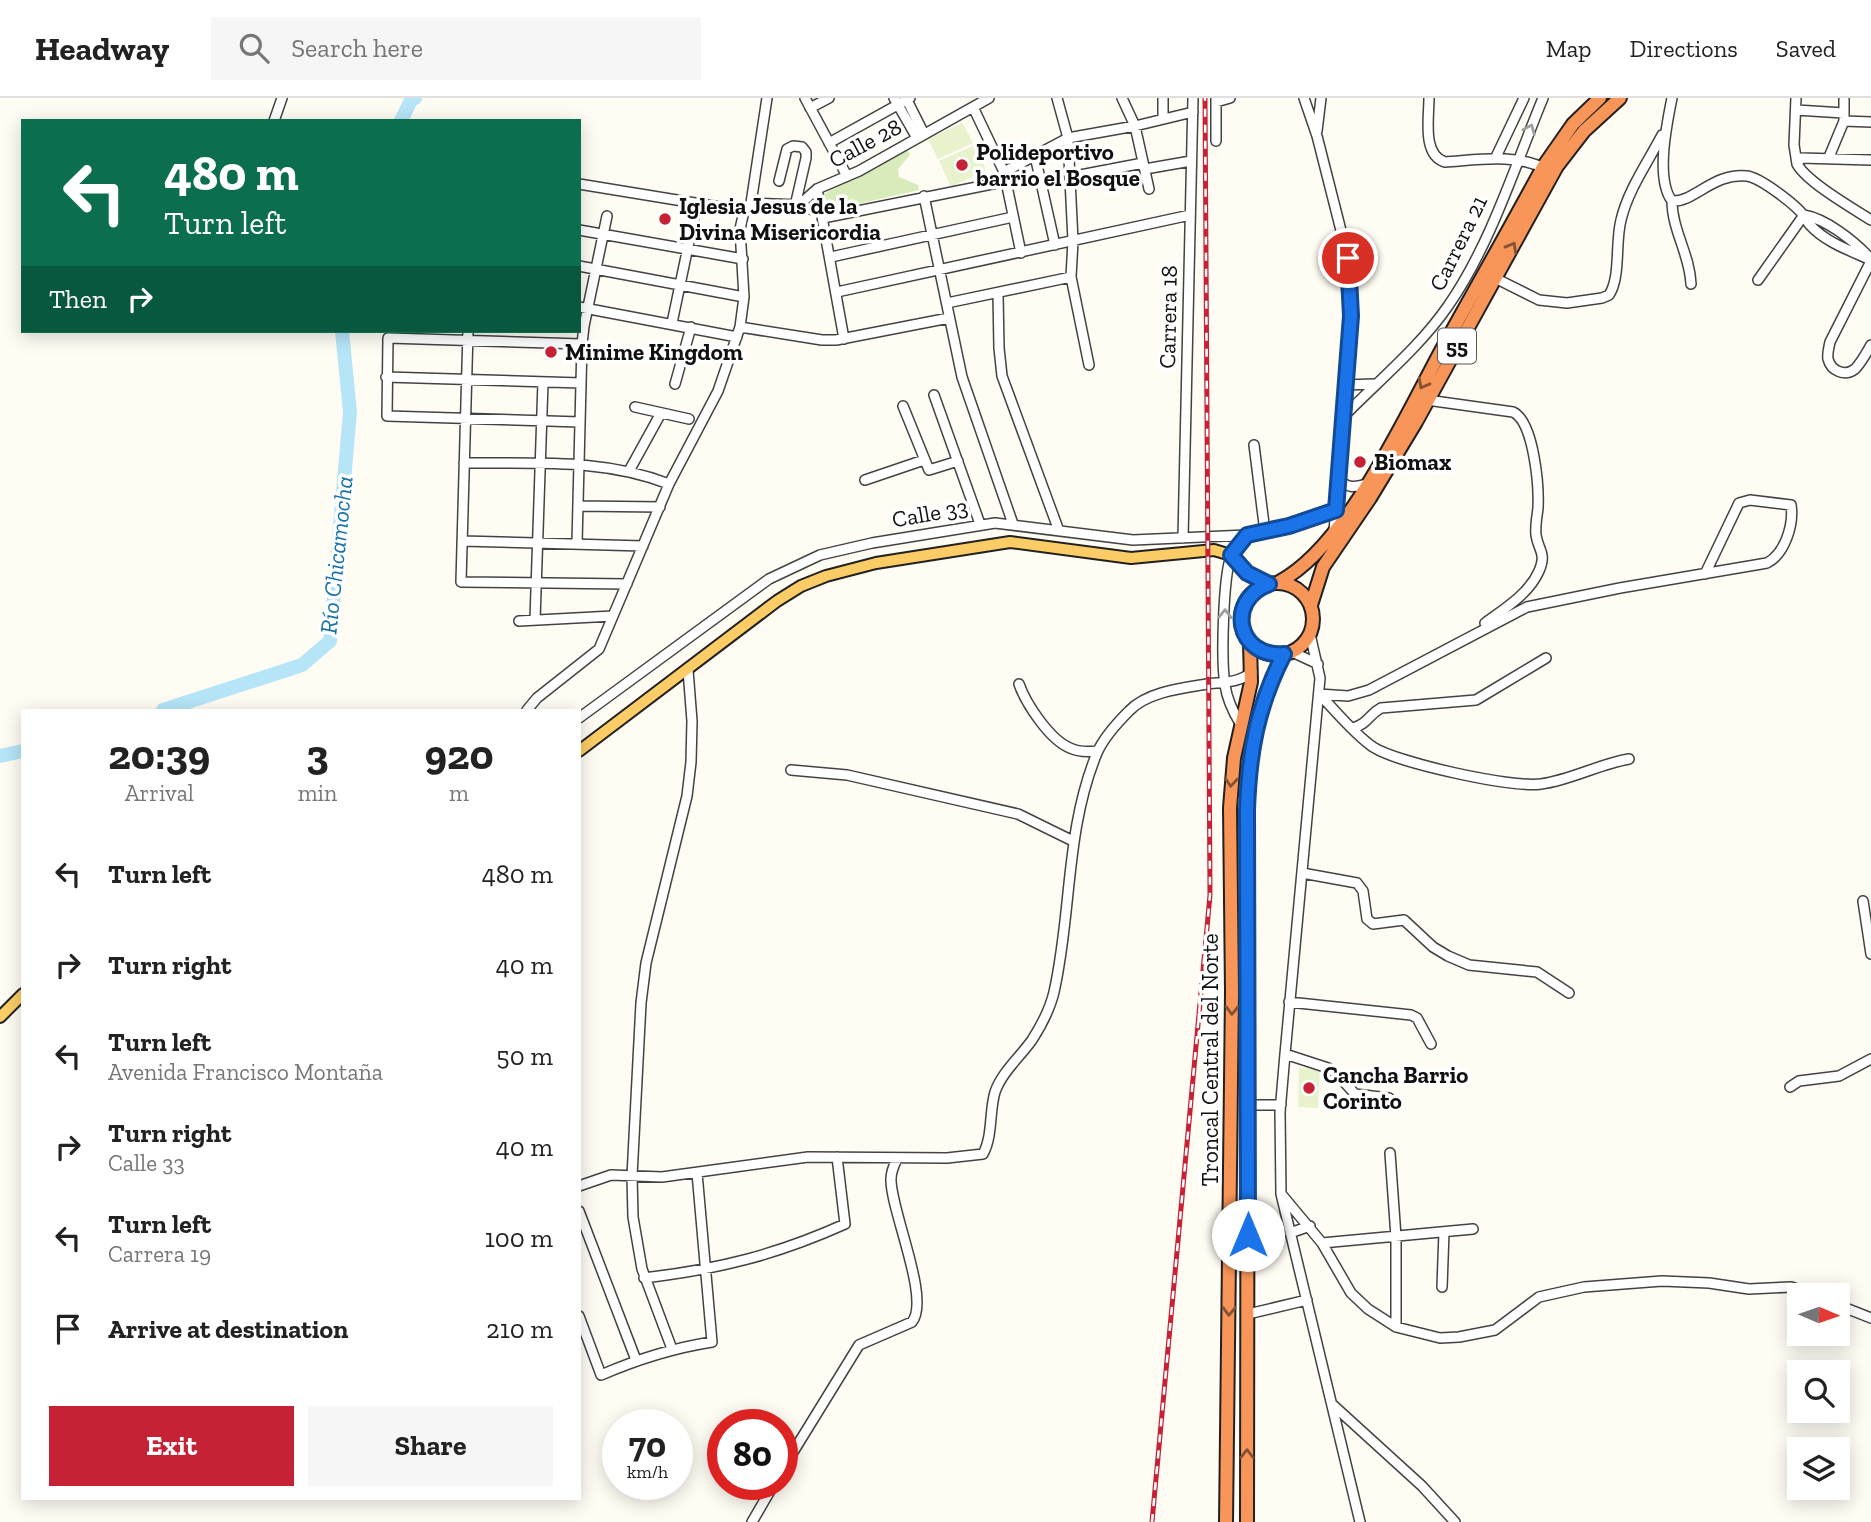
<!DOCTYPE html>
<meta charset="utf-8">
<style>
:root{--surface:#fff;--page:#f6f6f6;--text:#222;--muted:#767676;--line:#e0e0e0;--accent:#c62236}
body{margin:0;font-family:"Zilla Slab",serif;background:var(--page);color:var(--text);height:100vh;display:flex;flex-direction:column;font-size:26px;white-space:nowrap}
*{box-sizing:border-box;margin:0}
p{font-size:23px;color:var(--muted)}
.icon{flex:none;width:38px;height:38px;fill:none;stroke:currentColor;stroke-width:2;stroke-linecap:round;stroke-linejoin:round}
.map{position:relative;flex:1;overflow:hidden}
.panel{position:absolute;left:21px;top:611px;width:560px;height:791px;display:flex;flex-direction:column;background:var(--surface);border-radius:0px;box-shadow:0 4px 18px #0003}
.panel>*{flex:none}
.banner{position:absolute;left:21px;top:21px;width:560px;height:214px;border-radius:0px;box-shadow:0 4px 18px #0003;background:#0b6e4f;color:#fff;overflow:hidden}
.needle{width:46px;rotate:92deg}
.controls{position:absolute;left:1787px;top:1185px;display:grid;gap:14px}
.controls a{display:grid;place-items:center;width:63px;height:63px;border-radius:0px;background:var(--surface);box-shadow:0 4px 18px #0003;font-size:35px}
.speed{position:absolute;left:602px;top:1311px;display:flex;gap:14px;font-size:35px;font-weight:700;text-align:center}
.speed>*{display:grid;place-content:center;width:91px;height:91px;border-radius:50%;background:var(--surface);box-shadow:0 4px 18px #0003;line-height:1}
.speed small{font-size:18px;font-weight:400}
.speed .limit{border:10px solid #d22;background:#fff;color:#111}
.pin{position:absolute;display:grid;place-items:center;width:60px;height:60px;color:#fff;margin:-30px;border:4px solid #fff;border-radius:50%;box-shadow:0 2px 7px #0007}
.me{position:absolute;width:77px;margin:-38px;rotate:0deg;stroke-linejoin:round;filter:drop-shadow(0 0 5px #0008)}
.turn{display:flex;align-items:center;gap:24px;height:147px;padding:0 28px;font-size:32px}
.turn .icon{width:91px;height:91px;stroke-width:2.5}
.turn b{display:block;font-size:49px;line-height:60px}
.then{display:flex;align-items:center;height:66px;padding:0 28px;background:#0003;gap:14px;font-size:26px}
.eta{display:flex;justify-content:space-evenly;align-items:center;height:119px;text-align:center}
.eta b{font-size:42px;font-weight:700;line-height:49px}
.action{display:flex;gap:14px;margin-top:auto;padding:14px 28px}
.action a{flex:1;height:80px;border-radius:0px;background:var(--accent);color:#fff;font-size:28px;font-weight:700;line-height:80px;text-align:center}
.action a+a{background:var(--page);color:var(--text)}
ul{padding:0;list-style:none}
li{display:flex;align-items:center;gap:21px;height:91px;padding:0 28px}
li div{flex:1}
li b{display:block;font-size:26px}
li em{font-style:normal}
header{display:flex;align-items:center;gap:42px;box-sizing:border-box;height:98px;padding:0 35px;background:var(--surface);border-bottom:2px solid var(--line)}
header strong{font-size:33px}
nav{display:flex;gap:38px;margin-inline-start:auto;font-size:24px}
.search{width:490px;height:63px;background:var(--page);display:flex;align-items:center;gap:18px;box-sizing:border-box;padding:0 24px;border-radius:0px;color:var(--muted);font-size:26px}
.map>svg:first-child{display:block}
.green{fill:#d8ecbb}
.pitch{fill:#e8f3cd}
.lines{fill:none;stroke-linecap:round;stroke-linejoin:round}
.river{stroke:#b6e5f8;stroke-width:14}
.minor-casing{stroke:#434343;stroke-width:12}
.major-casing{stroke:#212121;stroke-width:14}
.highway-casing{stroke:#212121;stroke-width:16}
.minor{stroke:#fff;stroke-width:9}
.major{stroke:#fccd66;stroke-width:10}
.highway{stroke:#f89558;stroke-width:12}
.rail-casing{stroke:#c62236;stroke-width:5}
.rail{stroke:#fff;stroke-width:2.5;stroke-dasharray:8;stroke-linecap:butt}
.oneway{stroke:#9f9f9f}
.oneway2{stroke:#845234}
.route-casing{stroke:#114b97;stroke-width:18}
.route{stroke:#1a73e8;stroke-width:12}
.poi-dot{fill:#c62236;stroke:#fff;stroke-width:2.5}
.labels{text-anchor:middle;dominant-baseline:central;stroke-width:7;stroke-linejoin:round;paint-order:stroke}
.shield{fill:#fff;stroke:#585858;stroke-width:2}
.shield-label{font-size:21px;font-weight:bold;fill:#101010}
.street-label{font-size:23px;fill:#101010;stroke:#fff}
.poi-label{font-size:23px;font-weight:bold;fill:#101010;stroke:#fff;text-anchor:start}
.water-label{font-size:24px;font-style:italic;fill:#1472a8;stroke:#fff}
</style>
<header>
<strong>Headway</strong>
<div class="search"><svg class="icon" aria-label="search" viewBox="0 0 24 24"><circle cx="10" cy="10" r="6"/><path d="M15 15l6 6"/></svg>Search here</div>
<nav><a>Map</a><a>Directions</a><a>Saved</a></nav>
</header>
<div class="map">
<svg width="1871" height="1424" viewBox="0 0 1871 1424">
<rect width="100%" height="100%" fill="#fffcf4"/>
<path class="green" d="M906,50L910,57L898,71L899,79L918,87L919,92L827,113C823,108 823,102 824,96Z"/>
<path class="pitch" d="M963,25L973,45L938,61L928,41Z
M975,47L986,72L951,89L939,63Z
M1299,970L1320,971L1318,1010L1298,1009Z"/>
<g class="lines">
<path class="river" d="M401,23L411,2L415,0
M163,612L302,567L330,543L350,314L342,233
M0,658L23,653"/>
<g class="minor-casing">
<path id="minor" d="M805,0L847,78
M894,0L917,40
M906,0L924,36
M1057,0L1068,40L1073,143L1071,179L1089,267
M1122,0L1135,28L1149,91
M1163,0V21
M1216,0V43
M1304,0L1317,38L1348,160L1351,182V218L1334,433
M1429,0C1429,20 1422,57 1445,64C1477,62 1516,55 1546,71
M1672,0C1667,25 1655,81 1672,103C1693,105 1714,74 1747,78C1761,80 1796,107 1804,118C1807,122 1807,124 1810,127C1825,144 1851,153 1871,162
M1796,0L1794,47L1797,66
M1216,4L1230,0
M973,9L1004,74L1021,155
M810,10L829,0
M1796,12L1844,15
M274,23L282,0
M1844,23L1871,24
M1317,33L1321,0
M829,45L910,0
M1035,58L1055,147
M1829,59L1844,23V0
M1495,61L1524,0
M1871,62L1801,60L1797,66C1807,84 1852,110 1871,122
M1145,71L1191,63
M1004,74L1068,40L1135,28L1193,14
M1070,79L1143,65
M779,83L787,51L793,48L802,49L806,54V60L795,108
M579,86L744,113
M817,91L844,241
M924,98L962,279L1013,426
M1672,103C1672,132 1690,157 1691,186
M751,105L767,0
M799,107L817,91L859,73L989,0
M1804,117C1826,121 1853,142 1869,159
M823,120L1007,83
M579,132L743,161
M831,159L1013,119
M1871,163L1830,244C1829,249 1827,255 1828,261C1831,273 1845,279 1855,271C1861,265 1867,254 1871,247
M579,168L744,199
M1495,180L1539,202L1567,205L1602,200L1609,197C1621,179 1615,144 1621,122C1628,92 1648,64 1662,37
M1758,182L1804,117
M837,194L1190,117
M998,196L999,250L1002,278L1059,433
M947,205L1071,179
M579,209L737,239
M672,225L697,106
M740,229L822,242H836L949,220
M468,233L461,484L627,486
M386,279L581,285
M675,286L691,229
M1344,287L1374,286
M934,297L980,426
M1427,302L1513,314C1534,324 1539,388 1538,410C1537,419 1535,428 1536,437C1538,452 1547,455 1539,473C1529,496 1504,511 1485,525
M903,308L929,372L958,363
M635,309L689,321
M1342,320C1377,284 1419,250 1448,208C1490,148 1515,68 1543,0
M580,324L387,318L388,240L582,246
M1254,347L1265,434
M464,365C534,366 603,360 669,386
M629,373L661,315
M1338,380C1347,391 1355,390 1369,385
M865,382L924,362
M578,408L660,409
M1183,440L1193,0
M462,443L643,448
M577,445L582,246L584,228L607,118
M535,522L543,284
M519,523L613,518
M1310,536L1320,580L1285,956L1280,1014L1281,1096L1360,1424
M1292,554L1318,566
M1019,586C1026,606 1050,642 1070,650C1078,654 1088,654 1097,653
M1319,596L1348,598L1369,592L1527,509L1620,490L1767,465C1785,456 1794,426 1791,407L1750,402L1739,405L1705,476
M1319,596C1336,613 1353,635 1373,649C1398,665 1511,690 1541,686C1571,682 1599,666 1629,661
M527,612L537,600L599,551L669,386L718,293L740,229L744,199L740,131L744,113L751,105L799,107L822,115
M579,620L769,481L820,457L872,445L995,425L1133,442L1247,437L1289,428L1336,412
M1241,627C1233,614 1227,602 1225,587C1221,563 1223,480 1231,458C1234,450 1240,443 1247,437
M1353,630C1369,625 1368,617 1381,610L1476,602L1546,560
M791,672L847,677L1018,716L1073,743
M1302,775L1357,785L1363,793L1367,821L1373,826L1404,822L1433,849L1448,858L1469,867L1537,874L1569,895
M1863,803L1871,856
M1289,904L1411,917L1417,920L1431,946
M1285,956L1328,970L1335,974L1355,996L1389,1000
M1790,989L1799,983L1839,978L1871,961
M1249,1007H1281
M1390,1055L1396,1139V1229
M579,1088L611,1077L662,1079L808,1059L947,1060L983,1056C993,1038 989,1014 995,994C1002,974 1020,959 1032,942C1041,928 1050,911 1054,894C1072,815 1065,732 1097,655C1103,641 1118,624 1129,613C1147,594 1182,590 1207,586C1224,584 1239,585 1252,574
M1282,1097L1322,1145L1351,1195L1368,1211L1396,1229L1440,1240L1459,1239L1495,1232L1539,1199L1584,1189L1662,1183L1709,1185L1749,1191L1791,1189L1813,1197
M579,1113L636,1262
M1290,1135L1310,1128
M1322,1145L1473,1131
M644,1180C719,1171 776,1157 845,1126L837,1059
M1442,1189L1444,1134
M1838,1207L1871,1220
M1248,1216L1307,1202
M579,1218L601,1277C638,1261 673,1250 712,1244L697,1075
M672,1251L642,1171L633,1119L632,1078L641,905L646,865L687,698L691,664L692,623L688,572
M1333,1307L1422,1388L1455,1424
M782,1372L859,1247L912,1224C931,1201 890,1111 891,1081C891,1074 894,1067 897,1061
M752,1424L774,1386"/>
</g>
<g class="major-casing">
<path id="major" d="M579,653L777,503L801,488L826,478L876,465L1010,444L1131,460L1214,452L1231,457L1247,475L1269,486
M0,919L23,896"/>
</g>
<g class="highway-casing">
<path id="highway" d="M1279,484C1347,448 1405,319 1442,251C1476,190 1510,130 1543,69L1573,26L1600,0
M1241 521a36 36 0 1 1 72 0a36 36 0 1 1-72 0Z
M1311,507L1323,469L1370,400L1416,324L1557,68L1584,33L1620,0
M1226,1424L1232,894L1230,710L1234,660L1251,584L1250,545
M1247,1424L1248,687C1250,640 1263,598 1284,556"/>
</g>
<use href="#minor" class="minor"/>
<use href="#major" class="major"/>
<use href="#highway" class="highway"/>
<g class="rail-casing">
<path id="rail" d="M1152,1424L1210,797L1205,0"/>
</g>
<use href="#rail" class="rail"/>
</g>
<defs><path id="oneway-chevron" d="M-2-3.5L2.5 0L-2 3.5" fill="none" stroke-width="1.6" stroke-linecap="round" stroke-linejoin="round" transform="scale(1.75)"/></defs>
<g class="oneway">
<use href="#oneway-chevron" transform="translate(1530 31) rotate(-67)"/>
<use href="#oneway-chevron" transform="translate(1225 516) rotate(-89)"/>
</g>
<g class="oneway2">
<use href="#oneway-chevron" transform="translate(1512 149) rotate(-61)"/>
<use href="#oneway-chevron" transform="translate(1423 286) rotate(119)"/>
<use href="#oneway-chevron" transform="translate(1231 684) rotate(95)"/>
<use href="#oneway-chevron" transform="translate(1232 912) rotate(91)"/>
<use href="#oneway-chevron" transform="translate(1229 1213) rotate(91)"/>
<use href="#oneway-chevron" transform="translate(1247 1356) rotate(-90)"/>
</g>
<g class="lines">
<g class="route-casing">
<path id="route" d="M1248,1137L1247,712C1249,654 1257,609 1284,556C1237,560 1225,502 1269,486L1247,475L1231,457L1247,437L1289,428L1336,412L1351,218L1348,160"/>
</g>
<use href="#route" class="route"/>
</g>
<g class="poi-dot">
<circle cx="962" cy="67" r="7"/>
<circle cx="665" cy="121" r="7"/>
<circle cx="551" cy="254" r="7"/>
<circle cx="1360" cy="364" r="7"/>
<circle cx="1309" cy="990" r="7"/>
</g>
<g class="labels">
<rect class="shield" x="1438" y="230.5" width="38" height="35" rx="5"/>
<g class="shield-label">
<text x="1457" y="248">55</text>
</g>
<g class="street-label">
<text transform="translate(865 45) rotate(-28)">Calle 28</text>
<text transform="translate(1458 145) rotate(-64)">Carrera 21</text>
<text transform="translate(1168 219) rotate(-89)">Carrera 18</text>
<text transform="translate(930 415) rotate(-10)">Calle 33</text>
<text transform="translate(1210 962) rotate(-90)">Troncal Central del Norte</text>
</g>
<g class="poi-label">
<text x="976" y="54">Polideportivo<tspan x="976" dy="26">barrio el Bosque</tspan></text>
<text x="679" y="108">Iglesia Jesus de la<tspan x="679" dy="26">Divina Misericordia</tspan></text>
<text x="565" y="254">Minime Kingdom</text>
<text x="1374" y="364">Biomax</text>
<text x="1323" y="977">Cancha Barrio<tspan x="1323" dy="26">Corinto</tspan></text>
</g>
<g class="water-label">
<text transform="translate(336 457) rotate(-84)">Río Chicamocha</text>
</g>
</g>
</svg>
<div class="controls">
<a><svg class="needle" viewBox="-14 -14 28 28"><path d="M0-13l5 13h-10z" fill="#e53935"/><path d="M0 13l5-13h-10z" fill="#767676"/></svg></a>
<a><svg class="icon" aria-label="search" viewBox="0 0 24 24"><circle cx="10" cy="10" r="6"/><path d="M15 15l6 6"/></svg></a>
<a><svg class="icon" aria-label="layers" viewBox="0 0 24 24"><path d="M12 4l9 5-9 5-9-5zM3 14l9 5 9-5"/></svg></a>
</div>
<div class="speed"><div>70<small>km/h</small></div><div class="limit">80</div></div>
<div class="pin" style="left:1348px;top:160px;background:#d93025"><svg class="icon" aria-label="arrive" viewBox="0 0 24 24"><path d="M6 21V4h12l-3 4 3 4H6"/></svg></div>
<svg class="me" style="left:1248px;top:1137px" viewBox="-20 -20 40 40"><circle r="19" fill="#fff"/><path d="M0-13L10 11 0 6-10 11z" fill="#1a73e8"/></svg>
<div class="banner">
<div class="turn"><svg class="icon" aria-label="left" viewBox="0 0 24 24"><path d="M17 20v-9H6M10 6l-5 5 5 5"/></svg><div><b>480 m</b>Turn left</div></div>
<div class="then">Then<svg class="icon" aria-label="right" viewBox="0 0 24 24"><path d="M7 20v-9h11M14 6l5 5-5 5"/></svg></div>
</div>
<section class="panel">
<div class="eta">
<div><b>20:39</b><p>Arrival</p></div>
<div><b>3</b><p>min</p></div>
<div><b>920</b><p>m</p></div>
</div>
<ul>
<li><svg class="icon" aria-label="left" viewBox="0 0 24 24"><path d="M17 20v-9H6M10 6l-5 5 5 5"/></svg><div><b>Turn left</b></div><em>480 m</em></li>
<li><svg class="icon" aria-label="right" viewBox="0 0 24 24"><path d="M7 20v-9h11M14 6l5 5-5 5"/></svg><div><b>Turn right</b></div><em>40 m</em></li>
<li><svg class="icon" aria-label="left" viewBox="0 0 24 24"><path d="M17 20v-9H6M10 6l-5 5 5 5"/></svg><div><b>Turn left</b><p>Avenida Francisco Montaña</p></div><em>50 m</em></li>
<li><svg class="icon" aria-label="right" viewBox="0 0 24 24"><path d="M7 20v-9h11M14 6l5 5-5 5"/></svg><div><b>Turn right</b><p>Calle 33</p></div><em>40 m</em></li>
<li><svg class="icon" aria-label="left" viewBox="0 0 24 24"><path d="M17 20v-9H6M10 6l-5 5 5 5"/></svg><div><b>Turn left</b><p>Carrera 19</p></div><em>100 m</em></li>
<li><svg class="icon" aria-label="arrive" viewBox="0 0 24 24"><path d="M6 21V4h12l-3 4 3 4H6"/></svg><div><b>Arrive at destination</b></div><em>210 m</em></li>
</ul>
<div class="action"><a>Exit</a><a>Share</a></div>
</section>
</div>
